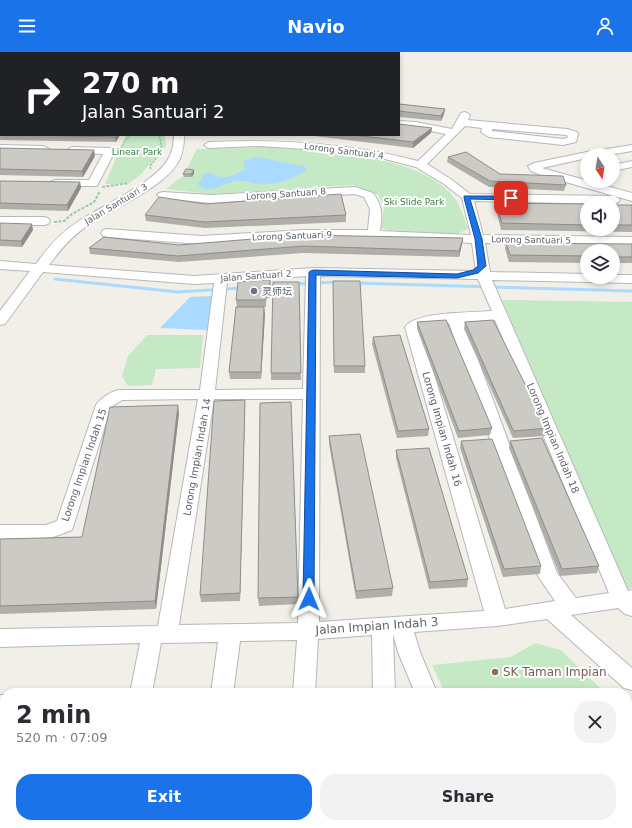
<!DOCTYPE html>
<meta charset="utf-8">
<style>
:root{--surface:#fff;--page:#f2f2f3;--text:#2b2b33;--muted:#7c7c81;--accent:#1a73e8}
body{margin:0;font-family:"DejaVu Sans","Noto Sans SC",sans-serif;background:var(--page);color:var(--text);height:100vh;display:flex;flex-direction:column;font-size:15px;white-space:nowrap}
*{box-sizing:border-box;margin:0}
p{font-size:13px;color:var(--muted)}
.icon{flex:none;width:22px;height:22px;fill:none;stroke:currentColor;stroke-width:2;stroke-linecap:round;stroke-linejoin:round}
.map{position:relative;flex:1;overflow:hidden}
.sheet{position:absolute;left:0px;top:636px;width:632px;height:140px;display:flex;flex-direction:column;background:var(--surface);border-radius:16px 16px 0 0;box-shadow:0 2px 6px #0003}
.sheet>*{flex:none}
.guide{position:absolute;left:0px;top:0px;width:400px;height:84px;box-shadow:0 2px 6px #0003;background:#202124;color:#fff;overflow:hidden}
.needle{width:26px;rotate:168deg}
.buttons{position:absolute;left:580px;top:96px;display:grid;gap:8px}
.buttons a{display:grid;place-items:center;width:40px;height:40px;border-radius:50%;background:var(--surface);box-shadow:0 2px 6px #0003;font-size:20px}
.pin{position:absolute;display:grid;place-items:center;width:34px;height:34px;color:#fff;margin:-17px;border-radius:8px;box-shadow:0 2px 6px #0006}
.me{position:absolute;width:44px;margin:-22px;rotate:1deg;stroke-linejoin:round;filter:drop-shadow(0 0 3px #0008)}
.turn{display:flex;align-items:center;gap:14px;height:84px;padding:0 16px;font-size:18px}
.turn .icon{width:52px;height:52px;stroke-width:2.5}
.turn b{display:block;font-size:28px;line-height:34px}
.round{display:grid;place-items:center;flex:none;width:42px;height:42px;border-radius:16px;background:var(--page)}
.headline{display:flex;align-items:center;justify-content:space-between;height:68px;padding:0 16px}
h1{font-size:24px;font-weight:800;line-height:30px}
.cta{display:flex;gap:8px;margin-top:auto;padding:8px 16px}
.cta a{flex:1;height:46px;border-radius:16px;background:var(--accent);color:#fff;font-size:16px;font-weight:800;line-height:46px;text-align:center}
.cta a+a{background:var(--page);color:var(--text)}
header{display:flex;justify-content:space-between;align-items:center;height:52px;padding:0 16px;background:var(--accent);color:#fff;font-size:18px;font-weight:800}
.map>svg:first-child{display:block}
.green{fill:#c5e8c5}
.water{fill:#aadaff}
.lines{fill:none;stroke-linecap:round;stroke-linejoin:round}
.stream{stroke:#aadaff;stroke-width:3}
.minor-casing{stroke:#b5b8bc;stroke-width:2}
.path-far1{stroke:#9cc7a9;stroke-width:1.5;stroke-dasharray:2.5 1;stroke-linecap:butt}
.path{stroke:#9cc7a9;stroke-width:2;stroke-dasharray:3 1.5;stroke-linecap:butt}
.minor{fill:#fff;fill-rule:evenodd}
.wall{fill:#afaea9}
.shaded-wall{fill:#8f8d8a}
.building{fill:#cccac5;stroke:#8f8d8a}
.route{fill:#1a73e8;stroke:#114b97}
.worship-dot{fill:#6b7280;stroke:#fff;stroke-width:1.5}
.education-dot{fill:#8d6e63;stroke:#fff;stroke-width:1.5}
.labels{text-anchor:middle;dominant-baseline:central;stroke-width:4;stroke-linejoin:round;paint-order:stroke}
.far-street-label{font-size:9px;fill:#5f6368;stroke:#fff}
.far-park-label{font-size:9px;fill:#348238;stroke:#fff}
.worship-label{font-size:10px;fill:#5b616d;stroke:#fff;text-anchor:start}
.street-label{font-size:10px;fill:#5f6368;stroke:#fff}
.near-street-label{font-size:12px;fill:#5f6368;stroke:#fff}
.near-education-label{font-size:12px;fill:#785e54;stroke:#fff;text-anchor:start}
</style>
<header><svg class="icon" aria-label="menu" viewBox="0 0 24 24"><path d="M4 6h16M4 12h16M4 18h16"/></svg>Navio<svg class="icon" aria-label="person" viewBox="0 0 24 24"><circle cx="12" cy="8" r="4"/><path d="M4 21q1-7 8-7t8 7"/></svg></header>
<div class="map">
<svg width="632" height="776" viewBox="0 0 632 776">
<rect width="100%" height="100%" fill="#f1efe8"/>
<path class="green" d="M126,83H165L166,94L140,123L129,131L105,132Z
M261,95C315,99 427,100 458,151C462,159 465,169 468,177L457,182L387,178L381,176L384,154L378,143L354,133L210,142L166,137L183,124L197,97Z
M502,248L632,250V536L626,537Z
M147,283H203L200,316L156,317L152,333L128,334L122,324L128,304Z
M535,591L561,598L605,641H445L432,613L511,605Z
M627,662L632,667V709L627,713Z"/>
<path class="water" d="M256,105L303,114L307,116V118C293,127 275,134 258,132C251,131 244,128 237,129C224,130 212,143 199,134L198,131L203,125V122C211,118 214,124 222,125C229,126 239,121 245,117L243,109Z
M212,244L208,278L160,276L190,245Z"/>
<g class="lines">
<path class="stream" d="M55,227L178,240L241,236
M356,231L632,239
M294,232L337,230"/>
<g class="minor-casing">
<path id="minor" d="M135,0H144L135,1Z
M465,60L470,63L468,68L567,77L577,80L578,82L576,90L563,93L489,85L481,80L482,76L465,74L427,112L452,128L470,142L614,144L618,146L620,148L618,150L614,152L474,149L483,183L632,185V193L485,191L490,220L587,222V225H613V223H632V231L492,228L628,539L632,538V564L625,562L618,556L571,563L632,616V638L624,636L547,567L497,574L414,580L420,600L437,641H415L398,600L393,582L395,641H373L372,583L318,587L315,641H293L297,588L240,589L233,641H211L218,590L161,591L152,641H130L140,591L0,595V577L158,574L198,347L122,348L111,355L72,478L48,487H0V473H46L57,469L96,353C101,346 110,340 118,338H200L214,231L194,232L43,220L5,272L0,273V259L30,219L0,217V209L36,212C48,195 61,180 79,169C102,154 153,131 167,109C172,101 174,92 174,83H184C184,93 183,103 177,112C161,137 112,157 87,174C71,185 60,198 49,213L194,224L313,216L476,219L472,191L374,186H305L201,192L107,185L103,184L101,181L103,178L107,177L201,184L305,178H368L370,157L364,145L354,142L211,151L163,146L159,145L157,143L159,141L163,140L211,143L355,135L373,141C383,155 382,162 380,179L471,183L462,146L444,132L416,115L385,107L335,99L259,94L209,96L204,93L209,90C280,87 349,91 418,109L446,82L416,76L399,75V69L416,70L452,77L461,61ZM492,77L566,83L568,84L567,86L563,87L492,79ZM306,224L303,337L215,338L227,230ZM320,224L478,227L492,259C472,261 416,259 405,275L484,559L319,570ZM495,268L609,541L576,546L557,521L464,270ZM449,271L538,524L555,549L505,557L420,276L428,272ZM214,347H303L298,571L179,573Z
M0,93L44,94L49,97L44,100L0,99Z
M632,93V99L609,103H587V106L542,116L632,141V149L541,123L531,119L528,114L534,111L587,100Z
M72,95L110,96L115,99L97,134H56L52,133L50,131L52,129L56,128H89L103,102L68,100L67,98Z
M632,109V115L613,119V113Z
M0,165H44L48,166L50,169L48,172L44,173H0Z
M0,643H5V663H0Z
M0,711H5V733H0Z
M627,759L632,761V776H607L609,771H627Z
M103,771H129L128,776H102Z
M190,771H216L215,776H189Z
M283,771H309V776H283Z
M373,771H399V776H373Z
M526,771H554L556,776H528Z"/>
</g>
<path class="path-far1" d="M120,97L129,83
M151,117L150,114C160,102 164,99 159,83"/>
<path class="path" d="M102,135L129,131
M54,170L64,169L72,162L94,150L100,139"/>
<use href="#minor" class="minor"/>
</g>
<path class="wall" d="M0,37H1V60H0Z
M399,52L445,57L444,62L441,69L399,65Z
M0,66H1V83H120L116,90L0,88Z
M432,76L431,81L413,96L306,83H399Z
M0,96L95,104L83,125L0,123Z
M448,105L500,122L566,133L564,139L489,135L447,110Z
M194,118V121L192,125H184L183,122Z
M0,129L80,130L81,136L68,159L0,157Z
M496,151L587,152V177H613V153H632V180L501,178L496,157Z
M205,152L346,163V170L205,176L146,169L145,163Z
M0,171L33,178L22,195L0,194Z
M463,186L462,192L459,205L303,201L179,210L90,202L89,196L179,193Z
M506,191L632,192V211H613V199H587V211L509,210L505,197Z
M333,229L365,314V321H334Z
M299,230L301,328H271V321Z
M271,235L270,246H266V255H237L236,248Z
M265,262L261,327H230L229,320Z
M417,270L492,376L490,383L458,386L417,277Z
M465,270L547,376L545,384L513,386L464,277Z
M373,285L429,377L428,384L397,386L372,292Z
M245,348V355L240,549L201,550L200,543Z
M291,350L298,552L259,554L258,546Z
M179,361L156,557L0,562V487L82,485Z
M329,384L393,536L392,544L356,547L329,392Z
M461,389L541,514L540,522L503,525L460,396Z
M510,389L599,514L597,521L560,524L509,396Z
M396,398L468,527L467,535L429,537L396,406Z"/>
<path class="shaded-wall" d="M445,57L444,62L441,69V64Z
M432,76L431,81L413,96V90Z
M116,83H120L116,90L115,85Z
M94,98L95,104L83,125L82,119Z
M194,118V121L192,125L191,122Z
M80,130L81,136L68,159L67,153Z
M32,172L33,178L22,195L21,189Z
M463,186L462,192L459,205V199Z
M270,228L271,235L270,246Z
M264,255L265,262L261,327V320Z
M245,348V355L240,549V541Z
M178,353L179,361L156,557L155,549Z"/>
<path class="building" d="M0,37H1V54H0Z
M399,52L445,57L441,64L399,59Z
M0,66H1V82H0Z
M399,72L432,76L413,90L353,83H399Z
M32,83H116L115,85Z
M0,96L94,98L82,119L0,117Z
M466,100L500,122L563,124L566,133L490,129L448,105Z
M186,117L194,118L191,122H183Z
M0,129L80,130L67,153L0,151Z
M341,142L346,163L205,170L145,163L159,145L205,152Z
M496,151L587,152V173L502,171Z
M613,153H632V173H613Z
M0,171L32,172L21,189L0,188Z
M302,183L463,186L459,199L303,194L178,204L89,196L104,185L179,193Z
M506,191L632,192V205H613V199H587V204L510,203Z
M270,228V239H266V248H236L238,230Z
M333,229H360L365,314H334Z
M273,230H299L301,321H271Z
M236,255H264L261,320H229Z
M446,268L492,376L459,379L417,270Z
M493,268L547,376L514,379L512,376L465,270Z
M400,283L429,377L398,379L373,285Z
M245,348L240,541L200,543L214,349Z
M291,350L298,545L258,546L260,351Z
M178,353L155,549L0,554V487L82,485L110,355Z
M360,382L393,536L356,539L329,384Z
M542,386L599,514L562,517L510,389Z
M492,387L541,514L504,517L461,389Z
M429,396L468,527L430,530L396,398Z
M441,771H524L528,776H434Z"/>
<path class="route" d="M464,144H511L514,146L511,148L470,147L482,187L486,214L478,221L457,226L316,223L314,547L312,550L309,552L305,550L303,547L309,220L313,218L457,222L473,218L478,214L475,187L464,146Z"/>
<circle class="worship-dot" cx="254" cy="239" r="4"/>
<circle class="education-dot" cx="495" cy="620" r="4"/>
<g class="labels">
<g class="far-street-label">
<text transform="translate(344 99) rotate(7)">Lorong Santuari 4</text>
<text transform="translate(286 142) rotate(-4)">Lorong Santuari 8</text>
<text transform="translate(116 152) rotate(-31)">Jalan Santuari 3</text>
<text transform="translate(292 184) rotate(-2)">Lorong Santuari 9</text>
<text transform="translate(531 188) rotate(1)">Lorong Santuari 5</text>
<text transform="translate(256 224) rotate(-4)">Jalan Santuari 2</text>
</g>
<g class="far-park-label">
<text x="137" y="100">Linear Park</text>
<text x="414" y="150">Ski Slide Park</text>
</g>
<g class="worship-label">
<text x="262" y="239">灵师坛</text>
</g>
<g class="street-label">
<text transform="translate(442 377) rotate(74)">Lorong Impian Indah 16</text>
<text transform="translate(553 386) rotate(67)">Lorong Impian Indah 18</text>
<text transform="translate(197 405) rotate(-80)">Lorong Impian Indah 14</text>
<text transform="translate(84 413) rotate(-71)">Lorong Impian Indah 15</text>
</g>
<g class="near-street-label">
<text transform="translate(377 574) rotate(-4)">Jalan Impian Indah 3</text>
</g>
<g class="near-education-label">
<text x="503" y="620">SK Taman Impian</text>
</g>
</g>
</svg>
<div class="buttons">
<a><svg class="needle" viewBox="-14 -14 28 28"><path d="M0-13l5 13h-10z" fill="#e53935"/><path d="M0 13l5-13h-10z" fill="#7c7c81"/></svg></a>
<a><svg class="icon" aria-label="sound" viewBox="0 0 24 24"><path d="M4 9h4l5-4v14l-5-4H4zM17 9q2 3 0 6"/></svg></a>
<a><svg class="icon" aria-label="layers" viewBox="0 0 24 24"><path d="M12 4l9 5-9 5-9-5zM3 14l9 5 9-5"/></svg></a>
</div>
<div class="pin" style="left:511px;top:146px;background:#d93025"><svg class="icon" aria-label="arrive" viewBox="0 0 24 24"><path d="M6 21V4h12l-3 4 3 4H6"/></svg></div>
<svg class="me" style="left:309px;top:547px" viewBox="-20 -20 40 40"><path d="M0-17L14 15 0 8-14 15z" fill="#1a73e8" stroke="#fff" stroke-width="4"/></svg>
<div class="guide">
<div class="turn"><svg class="icon" aria-label="right" viewBox="0 0 24 24"><path d="M7 20v-9h11M14 6l5 5-5 5"/></svg><div><b>270 m</b>Jalan Santuari 2</div></div>
</div>
<section class="sheet">
<div class="headline"><div><h1>2 min</h1><p>520 m · 07:09</p></div><a class="round"><svg class="icon" aria-label="close" viewBox="0 0 24 24"><path d="M6 6l12 12M18 6L6 18"/></svg></a></div>
<div class="cta"><a>Exit</a><a>Share</a></div>
</section>
</div>
